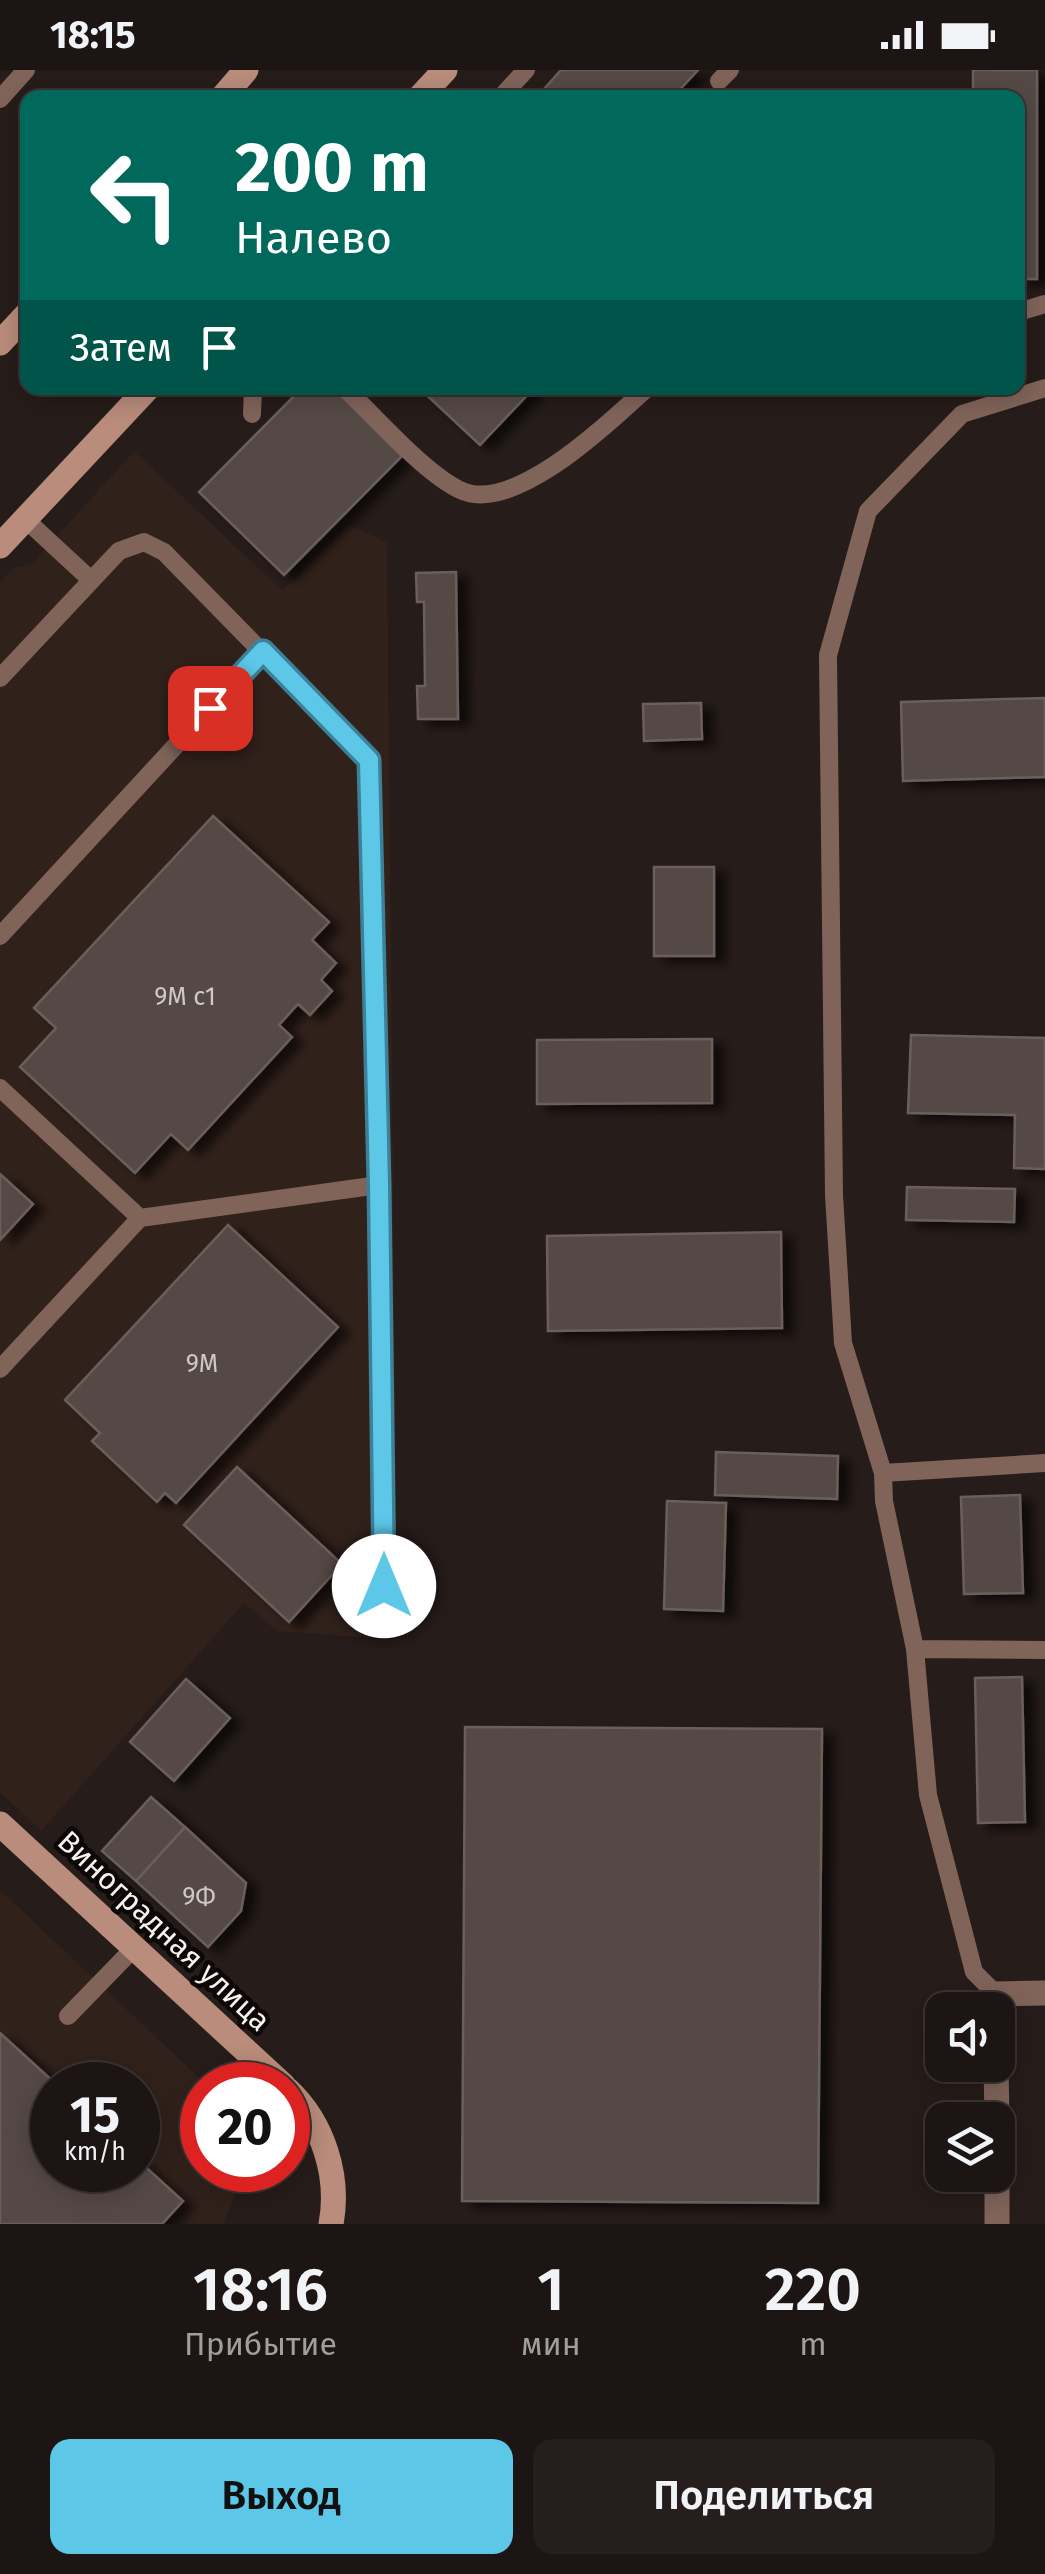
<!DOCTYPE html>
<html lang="ru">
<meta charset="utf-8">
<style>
:root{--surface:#1c1513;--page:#251e1c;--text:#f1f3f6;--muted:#a09fa0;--line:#3a3433;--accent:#5dc7e8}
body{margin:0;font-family:"Fira Sans",sans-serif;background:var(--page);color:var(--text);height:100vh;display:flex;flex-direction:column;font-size:38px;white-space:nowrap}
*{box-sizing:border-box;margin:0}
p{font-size:32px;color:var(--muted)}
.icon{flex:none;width:55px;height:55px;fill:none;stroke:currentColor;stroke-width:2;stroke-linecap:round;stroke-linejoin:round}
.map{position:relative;height:2154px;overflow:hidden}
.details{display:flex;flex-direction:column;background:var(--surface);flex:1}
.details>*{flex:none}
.hud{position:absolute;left:20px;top:20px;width:1005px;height:305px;border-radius:20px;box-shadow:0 5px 25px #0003,0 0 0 2px var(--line);background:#00695c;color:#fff;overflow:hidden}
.controls{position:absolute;left:925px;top:1922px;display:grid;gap:20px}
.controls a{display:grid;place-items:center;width:90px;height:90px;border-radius:20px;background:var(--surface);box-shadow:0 5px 25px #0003,0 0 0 2px var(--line);font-size:50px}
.speed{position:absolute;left:30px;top:1992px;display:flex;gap:20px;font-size:50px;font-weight:700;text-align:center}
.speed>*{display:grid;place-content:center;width:130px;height:130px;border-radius:50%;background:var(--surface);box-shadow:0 5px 25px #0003,0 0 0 2px var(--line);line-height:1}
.speed small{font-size:25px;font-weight:400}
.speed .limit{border:15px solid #d22;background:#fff;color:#111}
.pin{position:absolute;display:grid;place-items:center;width:85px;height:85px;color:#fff;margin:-42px;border-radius:20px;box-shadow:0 5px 15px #0006}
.me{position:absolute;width:110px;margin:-55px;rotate:0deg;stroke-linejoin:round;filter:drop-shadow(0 0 8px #0008)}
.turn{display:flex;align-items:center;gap:35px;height:210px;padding:0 50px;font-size:45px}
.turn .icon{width:130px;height:130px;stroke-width:2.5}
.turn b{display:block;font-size:70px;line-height:85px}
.then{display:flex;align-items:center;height:95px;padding:0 50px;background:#0003;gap:20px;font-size:38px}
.eta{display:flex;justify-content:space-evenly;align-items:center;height:170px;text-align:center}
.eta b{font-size:60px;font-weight:600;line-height:70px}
.action{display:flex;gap:20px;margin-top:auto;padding:20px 50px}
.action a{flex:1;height:115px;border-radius:20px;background:var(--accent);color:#111;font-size:40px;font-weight:600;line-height:115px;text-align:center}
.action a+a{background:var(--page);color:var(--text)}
.status{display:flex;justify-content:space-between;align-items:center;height:70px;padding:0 50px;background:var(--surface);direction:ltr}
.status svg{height:28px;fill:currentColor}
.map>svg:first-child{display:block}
.built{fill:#31211b;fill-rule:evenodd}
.building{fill:#544945;stroke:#6a5f5b;stroke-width:2.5;filter:url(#shadow)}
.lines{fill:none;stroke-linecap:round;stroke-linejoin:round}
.lane{stroke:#80645a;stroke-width:18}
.street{stroke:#80645a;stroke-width:25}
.secondary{stroke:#b98c7b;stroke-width:25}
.route-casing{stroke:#3c8197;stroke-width:25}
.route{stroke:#5dc7e8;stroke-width:18}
.labels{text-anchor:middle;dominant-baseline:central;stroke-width:9;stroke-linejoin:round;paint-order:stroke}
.number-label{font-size:25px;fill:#d0c8c5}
.street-label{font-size:30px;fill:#f9f2f0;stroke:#0c0806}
</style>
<div class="status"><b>18:15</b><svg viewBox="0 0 49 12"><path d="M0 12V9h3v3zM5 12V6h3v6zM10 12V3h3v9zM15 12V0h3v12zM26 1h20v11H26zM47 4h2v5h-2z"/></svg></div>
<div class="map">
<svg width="1045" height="2154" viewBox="0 0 1045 2154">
<defs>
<filter id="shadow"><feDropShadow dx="11" dy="6" stdDeviation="5" flood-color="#0009"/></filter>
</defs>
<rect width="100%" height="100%" fill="#261c19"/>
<path class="built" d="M134,381L283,521L349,455L387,472L397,1551L387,1569L277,1561L244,1533L41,1761L0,1722V512L13,498L33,493Z
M0,1820L207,2015H202V2100H244L224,2154H0ZM52,2015H138V2100H52Z"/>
<path class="building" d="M561,0H698L672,28H536Z
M973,0H1037V209H1018V28H973Z
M302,318H333L402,386L284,505L199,422Z
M419,318H534L480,375Z
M456,502L458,649H418L417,616H425L424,532H417L416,503Z
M1045,628V707L903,711L901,632Z
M701,633L702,669L644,671L643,634Z
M213,746L329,852L312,870L336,893L321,910L332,921L310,945L298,934L279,955L292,967L188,1080L171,1064L135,1103L20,997L56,958L34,938Z
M654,797H714V886H654Z
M911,965L1045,968V1099L1014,1098L1015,1045L908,1043Z
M712,969V1033L537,1034V970Z
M0,1104L33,1134L0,1170Z
M907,1117L1015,1119L1014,1152L906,1150Z
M228,1155L338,1257L176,1433L165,1423L157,1432L92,1371L100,1363L65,1330Z
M781,1162L782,1258L548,1261L547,1166Z
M716,1382L838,1386L837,1429L715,1425Z
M237,1397L342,1494L289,1552L184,1455Z
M1020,1425L1023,1523L964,1524L961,1427Z
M667,1431L726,1433L723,1541L664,1539Z
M1022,1607L1025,1752L978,1753L975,1608Z
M186,1609L230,1648L174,1711L130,1672Z
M465,1657L822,1659L818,2133L462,2131Z
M151,1727L185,1757L136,1811L102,1781Z
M185,1757L246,1813L241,1841L208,1877L136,1811Z
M0,1963L57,2015H52V2100H138V2090L183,2131L162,2154H0Z"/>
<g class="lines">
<path class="lane" d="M719,11L730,0
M500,28L526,0
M0,29L26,0
M1018,242L1045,234
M345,318C376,347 423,402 460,420C513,446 610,352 647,318
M252,344L253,318
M25,449L91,510
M0,608L119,481L144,472L164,482L369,691L379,1115L384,1516
M0,866L263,581
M0,1018L140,1148L0,1299
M140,1148L379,1115
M883,1403L1045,1393
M915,1579L1045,1580
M996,1924L974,1902L928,1725L915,1579L884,1431L883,1403L843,1273L834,1125L828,585L868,441L962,344L1045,318
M68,1946L135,1877"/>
<path class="street" d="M996,1940V1924L1045,1923
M996,1995L997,2050
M997,2105V2154"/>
<path class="secondary" d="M222,28L246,0
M419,28L445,0
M0,273L28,243
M0,476L148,318
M0,1754L283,2015
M288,2020C323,2053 340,2106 331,2154"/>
</g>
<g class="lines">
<g class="route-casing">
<path id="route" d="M210,638L263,581L369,690L379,1114L384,1516"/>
</g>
<use href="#route" class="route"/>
</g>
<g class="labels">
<g class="number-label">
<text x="185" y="927">9М с1</text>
<text x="202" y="1294">9М</text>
<text x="199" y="1827">9Ф</text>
</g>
<g class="street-label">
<text transform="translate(164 1861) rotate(43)">Виноградная улица</text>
</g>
</g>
</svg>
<div class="controls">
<a><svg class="icon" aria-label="sound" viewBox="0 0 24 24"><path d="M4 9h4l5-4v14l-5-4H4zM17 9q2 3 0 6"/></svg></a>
<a><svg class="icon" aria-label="layers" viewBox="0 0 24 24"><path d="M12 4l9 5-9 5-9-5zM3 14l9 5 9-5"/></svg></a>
</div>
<div class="speed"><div>15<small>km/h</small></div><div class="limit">20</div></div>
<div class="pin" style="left:210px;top:638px;background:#d93025"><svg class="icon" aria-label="arrive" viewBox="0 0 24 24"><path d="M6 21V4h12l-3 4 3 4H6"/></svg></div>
<svg class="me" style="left:384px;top:1516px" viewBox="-20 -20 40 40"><circle r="19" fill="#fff"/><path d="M0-13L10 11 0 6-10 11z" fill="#5dc7e8"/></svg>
<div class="hud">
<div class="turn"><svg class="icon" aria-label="left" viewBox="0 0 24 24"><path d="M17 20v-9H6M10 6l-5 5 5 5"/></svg><div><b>200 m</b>Налево</div></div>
<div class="then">Затем<svg class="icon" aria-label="arrive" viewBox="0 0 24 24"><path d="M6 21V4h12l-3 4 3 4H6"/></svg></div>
</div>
</div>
<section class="details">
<div class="eta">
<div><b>18:16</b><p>Прибытие</p></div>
<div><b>1</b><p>мин</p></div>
<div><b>220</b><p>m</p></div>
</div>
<div class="action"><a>Выход</a><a>Поделиться</a></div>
</section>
